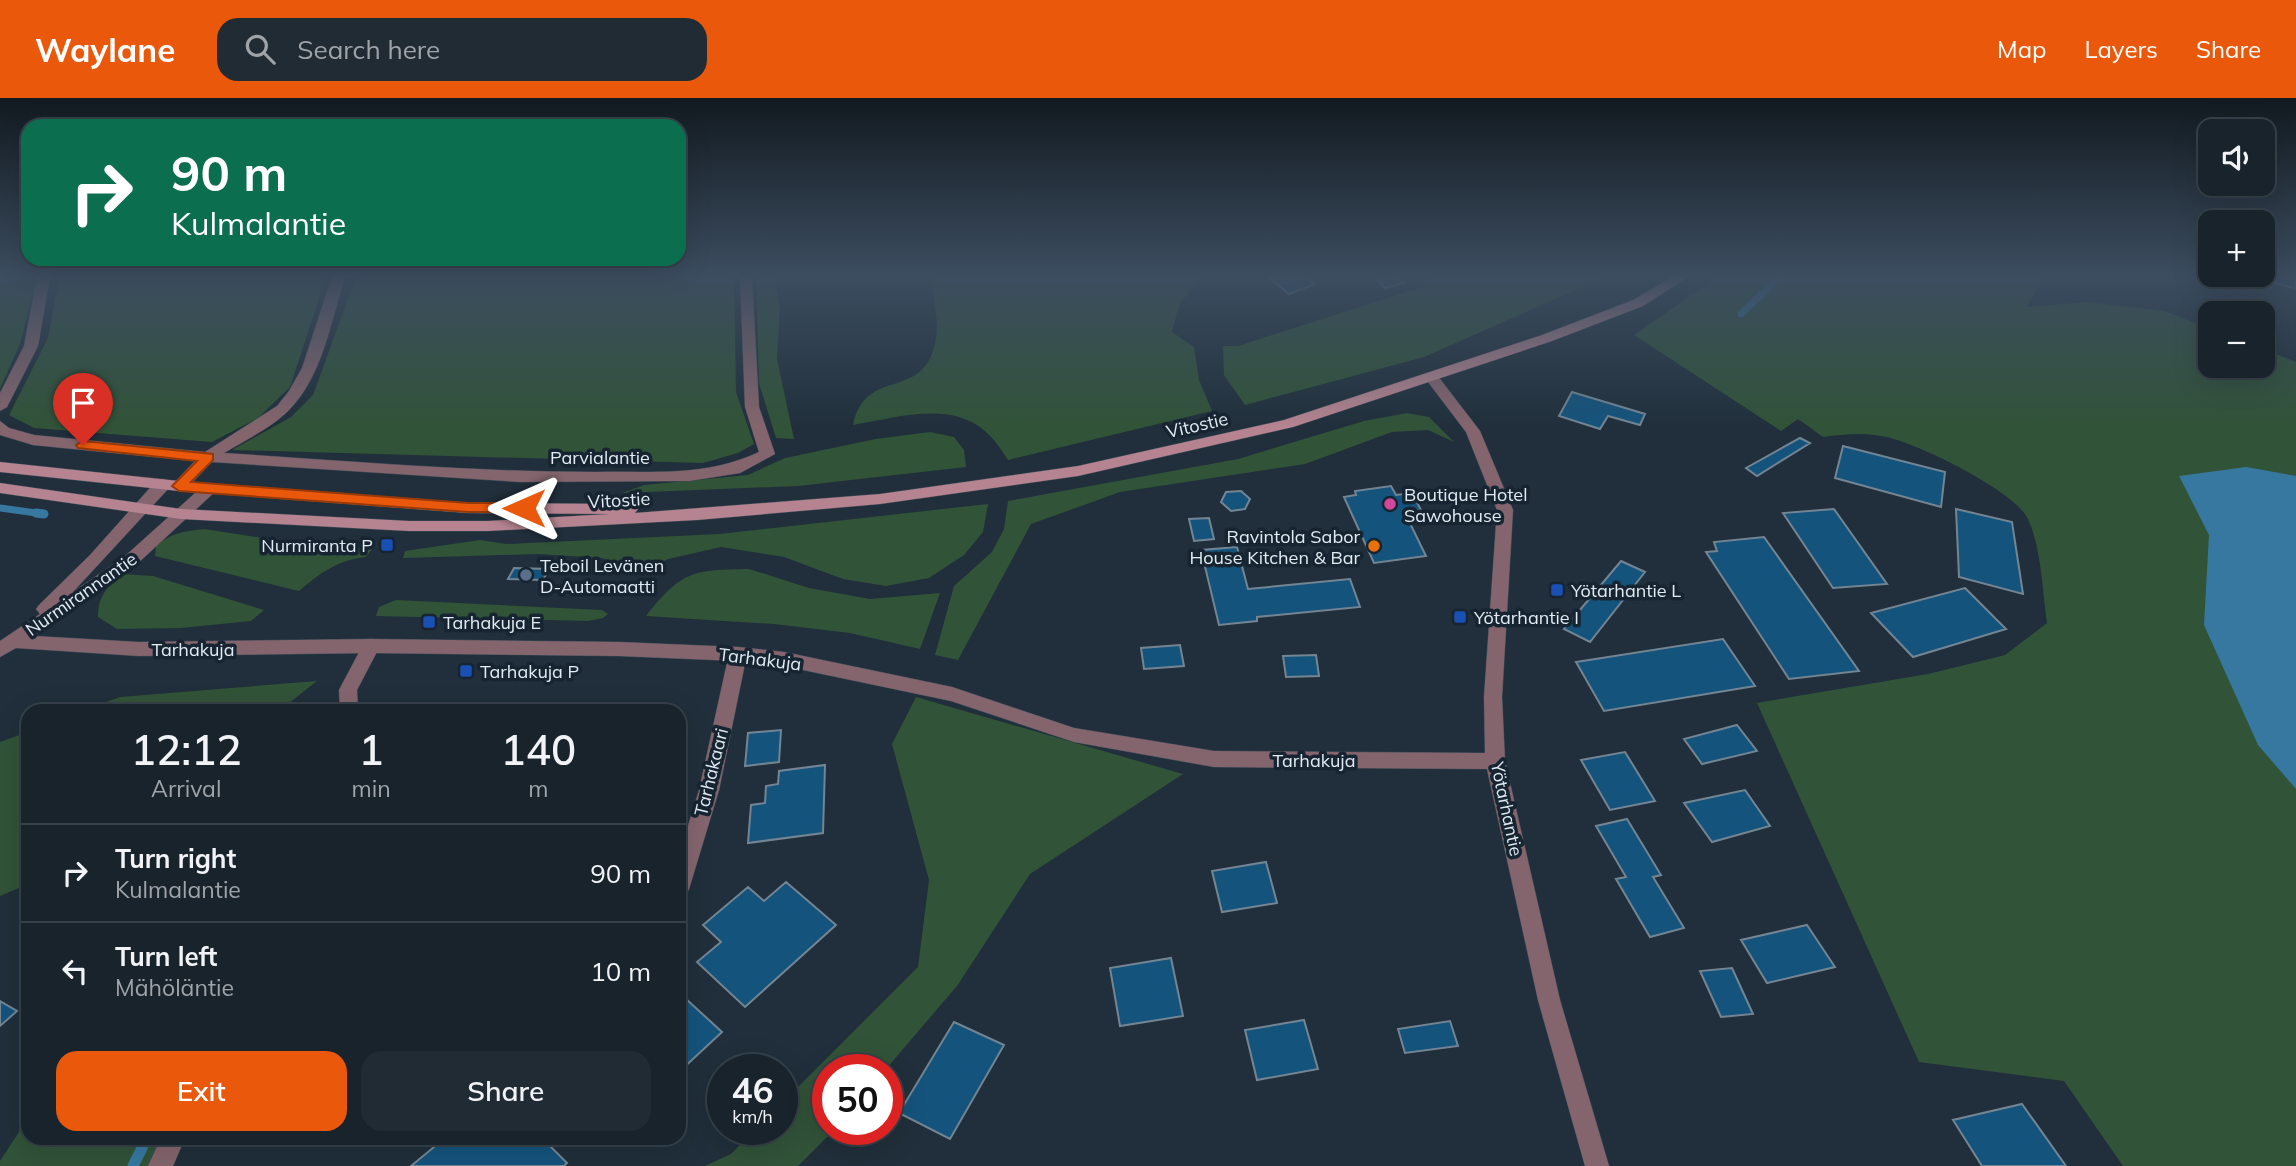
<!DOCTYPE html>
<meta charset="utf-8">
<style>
:root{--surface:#18232c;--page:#212b34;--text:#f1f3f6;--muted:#9fa4a9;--line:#364048;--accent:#ea580c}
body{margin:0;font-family:Mulish,sans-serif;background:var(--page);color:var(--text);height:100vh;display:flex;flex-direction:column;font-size:26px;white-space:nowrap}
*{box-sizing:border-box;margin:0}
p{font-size:23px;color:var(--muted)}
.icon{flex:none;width:38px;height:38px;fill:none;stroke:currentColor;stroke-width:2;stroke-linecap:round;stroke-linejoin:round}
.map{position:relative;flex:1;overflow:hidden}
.sheet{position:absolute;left:21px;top:606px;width:665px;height:441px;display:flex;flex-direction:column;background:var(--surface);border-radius:21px;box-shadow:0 7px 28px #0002,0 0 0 2px var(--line)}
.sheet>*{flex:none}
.banner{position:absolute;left:21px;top:21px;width:665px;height:147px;border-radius:21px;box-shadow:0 7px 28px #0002,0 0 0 2px var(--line);background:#0b6e4f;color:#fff;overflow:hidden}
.buttons{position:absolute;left:2198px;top:21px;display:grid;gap:14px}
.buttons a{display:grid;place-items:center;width:77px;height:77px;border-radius:14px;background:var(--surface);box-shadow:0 7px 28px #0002,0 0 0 2px var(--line);font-size:35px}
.speed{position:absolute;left:707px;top:956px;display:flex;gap:14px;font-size:35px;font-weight:700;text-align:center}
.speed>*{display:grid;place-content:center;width:91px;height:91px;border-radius:50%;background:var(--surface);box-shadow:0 7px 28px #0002,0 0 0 2px var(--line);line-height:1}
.speed small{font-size:18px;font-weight:400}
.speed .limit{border:10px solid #d22;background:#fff;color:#111}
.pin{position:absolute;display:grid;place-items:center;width:60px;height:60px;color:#fff;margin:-72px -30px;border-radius:50% 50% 50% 0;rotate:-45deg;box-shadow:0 0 7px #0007}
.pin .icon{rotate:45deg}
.me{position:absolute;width:77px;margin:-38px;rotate:270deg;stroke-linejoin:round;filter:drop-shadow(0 0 5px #0008)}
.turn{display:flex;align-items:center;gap:24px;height:147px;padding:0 35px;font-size:32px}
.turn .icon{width:91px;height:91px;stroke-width:2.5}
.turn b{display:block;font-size:49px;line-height:60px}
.eta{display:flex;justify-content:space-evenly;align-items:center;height:119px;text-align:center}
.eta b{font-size:42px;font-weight:600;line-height:49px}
.primary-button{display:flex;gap:14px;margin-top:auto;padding:14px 35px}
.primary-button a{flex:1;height:80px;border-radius:21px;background:var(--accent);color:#fff;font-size:28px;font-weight:600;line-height:80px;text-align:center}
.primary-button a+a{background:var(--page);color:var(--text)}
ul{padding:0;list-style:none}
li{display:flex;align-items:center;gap:21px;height:98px;padding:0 35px;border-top:2px solid var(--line)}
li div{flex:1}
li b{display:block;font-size:26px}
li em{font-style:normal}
header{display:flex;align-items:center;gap:42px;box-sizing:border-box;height:98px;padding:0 35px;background:var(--accent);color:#fff}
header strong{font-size:33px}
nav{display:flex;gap:38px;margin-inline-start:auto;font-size:24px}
.search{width:490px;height:63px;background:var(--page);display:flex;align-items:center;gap:18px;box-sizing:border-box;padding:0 24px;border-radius:21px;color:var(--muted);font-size:26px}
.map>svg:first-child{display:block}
.green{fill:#315338}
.water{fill:#3678a0}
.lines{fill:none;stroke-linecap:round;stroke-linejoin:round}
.stream-far2{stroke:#3678a0;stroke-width:7}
.stream-far1{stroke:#3678a0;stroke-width:9}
.stream{stroke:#3678a0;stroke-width:11}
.building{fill:#14537c;stroke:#738593;stroke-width:2}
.minor-casing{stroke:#3f4d58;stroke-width:1}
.tertiary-casing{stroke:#3f4d58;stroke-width:1}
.secondary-casing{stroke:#3f4d58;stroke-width:1}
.minor{fill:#84656d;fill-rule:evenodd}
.tertiary{fill:#84656d;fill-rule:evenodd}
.secondary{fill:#b58490;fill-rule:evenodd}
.route{fill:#ea580c;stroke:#983908;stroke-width:2}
.hotel-dot{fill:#d1479c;stroke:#162531;stroke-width:2.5}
.transit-dot{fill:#1a4fb4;stroke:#162531;stroke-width:2.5}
.food-dot{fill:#e8710a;stroke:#162531;stroke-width:2.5}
.service-dot{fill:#5c6f8a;stroke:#162531;stroke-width:2.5}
.labels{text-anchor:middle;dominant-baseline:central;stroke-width:7;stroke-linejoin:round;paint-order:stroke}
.street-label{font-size:18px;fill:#e2ebf3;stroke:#162531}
.poi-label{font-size:18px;fill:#e2ebf3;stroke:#162531;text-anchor:start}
</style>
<header>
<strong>Waylane</strong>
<div class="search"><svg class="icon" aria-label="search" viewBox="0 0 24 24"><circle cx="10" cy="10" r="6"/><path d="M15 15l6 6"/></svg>Search here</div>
<nav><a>Map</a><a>Layers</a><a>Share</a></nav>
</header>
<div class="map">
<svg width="2296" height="1068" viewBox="0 0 2296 1068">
<rect width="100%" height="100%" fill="#202f3b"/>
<path class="green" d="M0,179H37L20,246L0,291Z
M59,179H326L290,289L258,320L212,344L34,330L9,317L48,240Z
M356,179H734L736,294L754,346L738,355L703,365L232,352L291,319L313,297Z
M756,179H774L780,208L777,261L794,341L776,340L759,285Z
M931,179H1201L1179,207L1172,234L1194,249L1199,282L1212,313L1008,362C1002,353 996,343 988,336C953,301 896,320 853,327C866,266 926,306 936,240C939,222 933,198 931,179Z
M1426,179H1605L1424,259L1245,307L1224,277L1223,248H1238L1425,188Z
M1717,179H2043L2027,209L2087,204L2165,213L2210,231V268H2263V251L2296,264V1068H2123L2064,983L1919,964L1757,605L1555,639L1928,576L2005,557L2047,525C2042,492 2042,452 2028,421C2015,393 1917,345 1886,339C1864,334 1846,336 1823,339L1798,321L1781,333L1634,237Z
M1407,315L1429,319L1454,344L1428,332L1392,334L1305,366L1120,394L1031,426L958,562L935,557L954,488L992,454L1004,431L1008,403L1238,361L1364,323Z
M930,334L954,339L964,352L966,369L798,388L622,395L644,387L748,377L785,360L876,341Z
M988,406L983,434L964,457L929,480L886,488L843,481L784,459L721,449L668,461L653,469L642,470L601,460L538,456L403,460L405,453L480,442L506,446L719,436Z
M204,431L315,448L373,450L366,459C338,462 320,475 299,493L155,458L156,448C171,435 185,433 204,431Z
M749,471L809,490L870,501L940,495L920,551L850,535L774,526L646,518C682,472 694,472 749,471Z
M122,476L153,478L264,512L251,523L181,530L117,531L98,519C98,498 107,489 122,476Z
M396,502L602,512L608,516L603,520L588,523L376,518L379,509Z
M317,583L280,612H84L120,599Z
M916,599L1183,676L1030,776L957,888L886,971H828V1031H835L798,1068H705L731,1056L756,1031H782V1005L918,869L929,782L892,646Z
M28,634V786L0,798V644Z
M28,969V1040H164L151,1068H0V1063L19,1034L25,973Z"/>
<path class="water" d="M2246,369L2296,378V691L2258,647L2204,527L2209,437L2179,378Z"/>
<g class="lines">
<path class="stream-far2" d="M1741,216L1779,179
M0,410L44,416"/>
<path class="stream-far1" d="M36,415L44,416"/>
<path class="stream" d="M133,1068L147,1040"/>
</g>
<path class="building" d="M1268,179H1305L1315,186L1289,196Z
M1392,179H1399L1404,185L1385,190L1378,183Z
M2255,179H2296V191Z
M1572,294L1645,316L1640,327L1608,318L1600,331L1559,318Z
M1800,340L1810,345L1757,378L1746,370Z
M1843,348L1945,374L1941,409L1835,380Z
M1391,388L1396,397L1412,395L1421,412L1405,415L1426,458L1374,465L1344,399L1356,397L1355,393Z
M1241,393L1250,401L1245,411L1231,413L1221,404L1226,394Z
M1834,411L1887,486L1833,490L1783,415Z
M1956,411L2012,424L2023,496L1959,479Z
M1209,420L1214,441L1194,443L1189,421Z
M1764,439L1859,573L1789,581L1706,454L1717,453L1714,444Z
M1237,449L1248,491L1350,481L1360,509L1257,519V523L1219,527L1201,452Z
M1621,463L1645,474L1590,544L1564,531Z
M514,470L549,471L543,482L508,481Z
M1965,490L2006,531L1913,559L1871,515Z
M1723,541L1755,588L1604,613L1576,564Z
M1180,547L1184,568L1144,571L1141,550Z
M1316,557L1319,578L1286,579L1283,558Z
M1737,627L1757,653L1702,666L1684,641Z
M781,632L779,664L745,668L748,635Z
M1625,654L1655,703L1610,712L1581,662Z
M825,667L823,735L748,745L751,707L765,705L766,688L778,686L779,673Z
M1745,692L1770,728L1712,744L1684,705Z
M1627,721L1661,777L1653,779L1684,830L1650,839L1616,781L1626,779L1596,728Z
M1266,764L1277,805L1222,814L1212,773Z
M786,784L836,827L745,909L697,864L721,844L703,827L748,789L764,803Z
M1807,827L1835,869L1767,885L1741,842Z
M1171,860L1183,918L1120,928L1110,870Z
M1732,870L1753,916L1721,919L1700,873Z
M685,900L722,934L679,974V905Z
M0,903L17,913L0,928Z
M1304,922L1318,971L1257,982L1245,932Z
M1450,923L1458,948L1405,955L1398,931Z
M954,924L1004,947L950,1041L899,1015Z
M2022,1006L2066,1068H1982L1953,1022Z
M445,1040H542L567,1065L564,1068H411Z"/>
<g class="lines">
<g class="minor-casing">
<path id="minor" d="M37,179H50L38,248L7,309L0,313V295L24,248Z
M332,179H345C331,223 322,280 288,313C271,330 245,342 224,355C348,363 473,374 597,374C654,373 706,379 759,354L745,309L740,179H752L759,309L775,356L740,375L689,383L520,384L212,364L185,392L179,393L171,388L195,363L33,347L0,337V323L9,330L34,337L205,354L277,308L289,293L302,270Z
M371,541L377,543L380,548L357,592L358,612H340L339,592L365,543Z
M738,549L744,551L747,556L719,692L689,791L686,797L679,800V757L699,692L729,556L732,551Z
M161,1040H185L173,1068H148Z"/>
</g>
<g class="tertiary-casing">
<path id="tertiary" d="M1432,276L1437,277L1480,333L1513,412L1502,599L1505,663L1560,902L1609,1068H1585L1538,902L1487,671L1214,669L1074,644L951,603L784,568L738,563L619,558L371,555L139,558L16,550L0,559V543L40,516L36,511L39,507L90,457L157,382L163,381L171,386L169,390L73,494L124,459L204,387H216L218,391L136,467L34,538L139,544L371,541L619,544L738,549L784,554L952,589L1074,630L1214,653L1485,655L1484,599L1497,412L1466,334L1425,280Z"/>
</g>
<g class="secondary-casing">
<path id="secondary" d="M1672,179H1688L1643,208L1552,243L1293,329L1078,378L880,406L697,422L488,433H409L181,421L0,395V385L181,411L409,423H488L610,416L468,415L179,393L0,374V364L179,383L468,405L630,406L638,411L635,415L880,396L1078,368L1284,322L1542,237L1633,202Z"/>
</g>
<use href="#minor" class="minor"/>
<use href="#tertiary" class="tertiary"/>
<use href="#secondary" class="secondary"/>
</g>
<linearGradient id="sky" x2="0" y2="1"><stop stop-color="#121a20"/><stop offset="0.54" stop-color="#3c4d60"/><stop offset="1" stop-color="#3c4d60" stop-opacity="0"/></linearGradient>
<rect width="2296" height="329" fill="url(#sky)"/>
<path class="route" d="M83,343L213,356V362L191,384L468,405H524L531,410L524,414H468L179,393L172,388L197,363L78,350L76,347Z"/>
<circle class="hotel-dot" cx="1390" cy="406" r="7"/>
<g class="transit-dot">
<rect x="380" y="440" width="14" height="14" rx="3.5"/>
<rect x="1550" y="485" width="14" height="14" rx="3.5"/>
<rect x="1453" y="512" width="14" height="14" rx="3.5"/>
<rect x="422" y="517" width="14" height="14" rx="3.5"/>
<rect x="459" y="566" width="14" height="14" rx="3.5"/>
</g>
<circle class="food-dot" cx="1374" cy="448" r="7"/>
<circle class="service-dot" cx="526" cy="477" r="7"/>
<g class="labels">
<g class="street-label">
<text transform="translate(1197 327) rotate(-13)">Vitostie</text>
<text x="600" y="359">Parvialantie</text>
<text transform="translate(619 402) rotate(-3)">Vitostie</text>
<text transform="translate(81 496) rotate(-35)">Nurmirannantie</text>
<text x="193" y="551">Tarhakuja</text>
<text transform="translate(760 561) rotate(7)">Tarhakuja</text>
<text x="1314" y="662">Tarhakuja</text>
<text transform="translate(711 674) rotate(-76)">Tarhakaari</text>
<text transform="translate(1507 711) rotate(78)">Yötarhantie</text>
</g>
<g class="poi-label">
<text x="1404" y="396">Boutique Hotel<tspan x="1404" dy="21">Sawohouse</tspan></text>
<text x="1360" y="438" text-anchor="end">Ravintola Sabor<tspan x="1360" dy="21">House Kitchen &amp; Bar</tspan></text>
<text x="373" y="447" text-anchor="end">Nurmiranta P</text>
<text x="540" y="467">Teboil Levänen<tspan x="540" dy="21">D-Automaatti</tspan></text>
<text x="1571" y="492">Yötarhantie L</text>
<text x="1474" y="519">Yötarhantie I</text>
<text x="443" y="524">Tarhakuja E</text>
<text x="480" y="573">Tarhakuja P</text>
</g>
</g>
</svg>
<div class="buttons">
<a><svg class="icon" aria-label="sound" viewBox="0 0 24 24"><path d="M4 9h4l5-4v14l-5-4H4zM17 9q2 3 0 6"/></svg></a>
<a>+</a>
<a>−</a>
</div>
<div class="speed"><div>46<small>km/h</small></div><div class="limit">50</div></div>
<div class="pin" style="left:83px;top:347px;background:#d93025"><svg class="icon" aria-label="arrive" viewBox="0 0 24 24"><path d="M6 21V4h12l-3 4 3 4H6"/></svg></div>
<svg class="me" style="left:524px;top:410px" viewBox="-20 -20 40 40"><path d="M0-17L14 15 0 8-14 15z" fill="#ea580c" stroke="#fff" stroke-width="4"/></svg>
<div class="banner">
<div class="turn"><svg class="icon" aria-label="right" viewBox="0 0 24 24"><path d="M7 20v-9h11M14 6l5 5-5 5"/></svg><div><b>90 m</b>Kulmalantie</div></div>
</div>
<section class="sheet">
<div class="eta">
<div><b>12:12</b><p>Arrival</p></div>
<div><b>1</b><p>min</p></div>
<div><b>140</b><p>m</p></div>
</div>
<ul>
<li><svg class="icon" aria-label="right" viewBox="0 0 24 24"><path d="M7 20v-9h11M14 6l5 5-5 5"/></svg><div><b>Turn right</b><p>Kulmalantie</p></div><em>90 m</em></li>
<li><svg class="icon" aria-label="left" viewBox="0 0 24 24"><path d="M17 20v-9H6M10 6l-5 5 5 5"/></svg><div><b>Turn left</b><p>Mähöläntie</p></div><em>10 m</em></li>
</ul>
<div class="primary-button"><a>Exit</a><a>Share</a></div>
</section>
</div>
